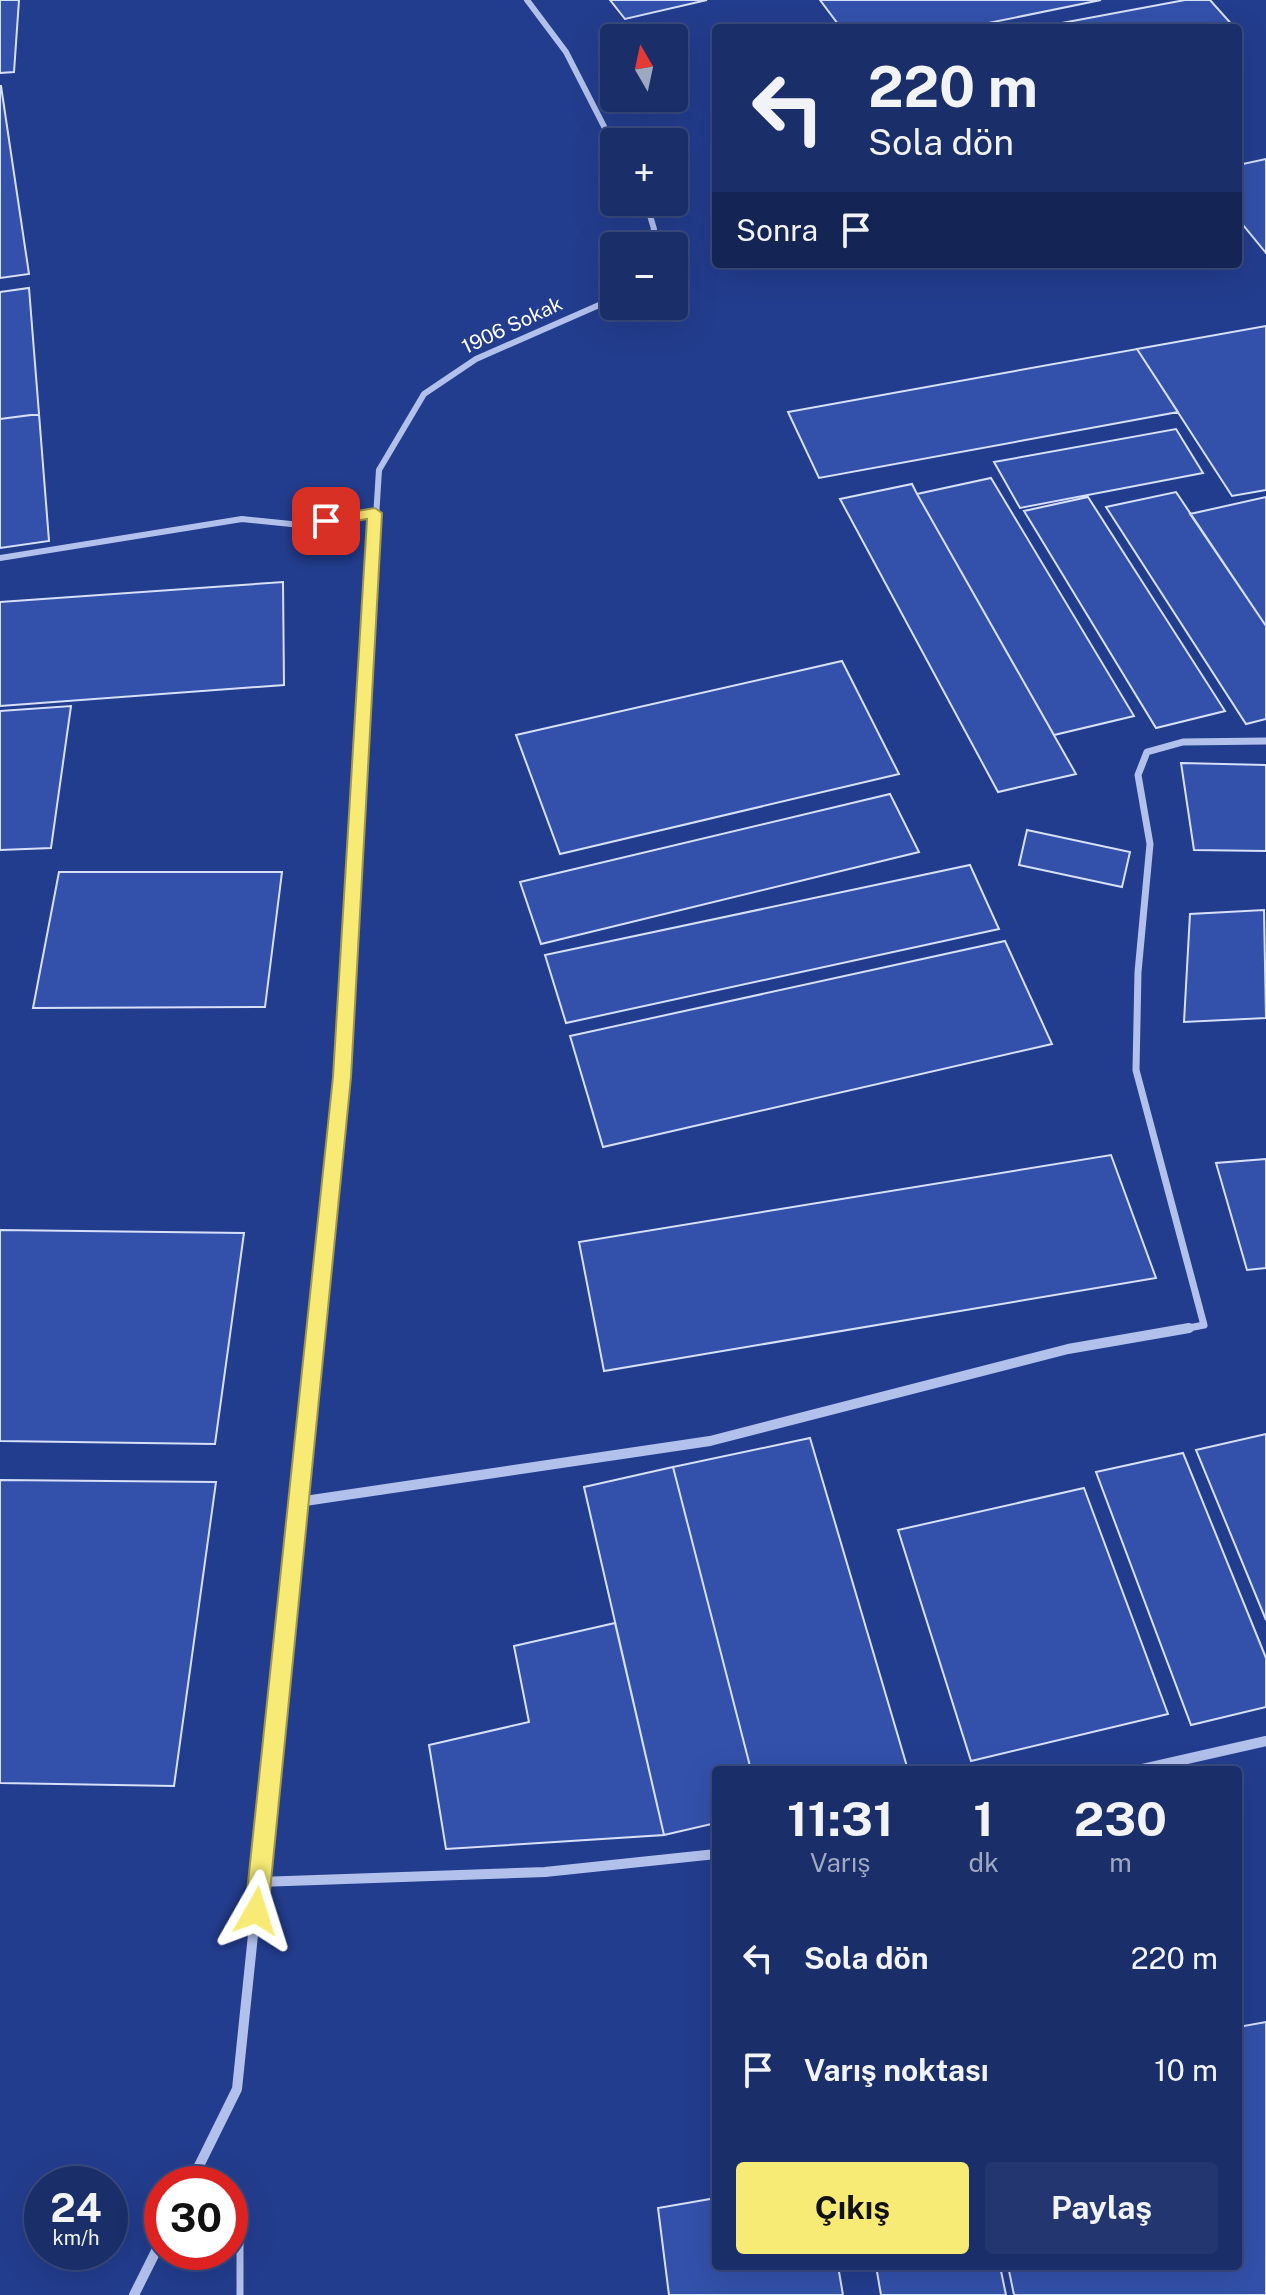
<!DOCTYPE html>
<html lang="tr">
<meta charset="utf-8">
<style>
:root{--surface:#1a2e6a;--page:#233670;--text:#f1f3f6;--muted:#9fa8c1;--line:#384a7e;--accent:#f7ea75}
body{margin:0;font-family:"Public Sans",sans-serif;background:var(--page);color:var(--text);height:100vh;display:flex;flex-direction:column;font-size:30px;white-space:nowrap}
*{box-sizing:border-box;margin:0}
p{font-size:26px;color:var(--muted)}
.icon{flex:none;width:44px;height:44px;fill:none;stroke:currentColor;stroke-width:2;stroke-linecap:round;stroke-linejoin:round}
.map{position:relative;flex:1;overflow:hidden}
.panel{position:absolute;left:712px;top:1766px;width:530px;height:504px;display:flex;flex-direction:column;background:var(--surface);border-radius:8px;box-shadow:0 8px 32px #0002,0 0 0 2px var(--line)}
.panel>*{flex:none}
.top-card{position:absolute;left:712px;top:24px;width:530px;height:244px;border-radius:8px;box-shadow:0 8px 32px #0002,0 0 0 2px var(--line);background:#1a2e6a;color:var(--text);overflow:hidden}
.needle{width:52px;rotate:351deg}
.fabs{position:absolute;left:600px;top:24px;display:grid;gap:16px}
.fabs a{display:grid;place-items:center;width:88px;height:88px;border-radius:8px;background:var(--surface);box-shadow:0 8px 32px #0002,0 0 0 2px var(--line);font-size:40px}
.speed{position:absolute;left:24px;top:2166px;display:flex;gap:16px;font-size:40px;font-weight:700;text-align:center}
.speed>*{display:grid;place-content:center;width:104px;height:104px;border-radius:50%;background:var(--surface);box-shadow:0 8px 32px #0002,0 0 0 2px var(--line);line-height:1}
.speed small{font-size:20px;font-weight:400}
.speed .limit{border:12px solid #d22;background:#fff;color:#111}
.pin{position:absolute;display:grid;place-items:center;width:68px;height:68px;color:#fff;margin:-34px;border-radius:16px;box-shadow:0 4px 12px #0006}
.me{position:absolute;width:88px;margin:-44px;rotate:6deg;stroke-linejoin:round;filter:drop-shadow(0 0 6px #0008)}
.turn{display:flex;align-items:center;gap:28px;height:168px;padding:0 24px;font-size:36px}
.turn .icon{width:104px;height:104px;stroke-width:2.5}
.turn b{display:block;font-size:56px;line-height:68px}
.then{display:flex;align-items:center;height:76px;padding:0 24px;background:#0003;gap:16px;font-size:30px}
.eta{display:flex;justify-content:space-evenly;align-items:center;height:136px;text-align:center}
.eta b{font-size:48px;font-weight:700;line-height:56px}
.action{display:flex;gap:16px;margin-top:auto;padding:16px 24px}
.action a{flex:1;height:92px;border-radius:8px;background:var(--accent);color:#111;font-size:32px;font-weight:700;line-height:92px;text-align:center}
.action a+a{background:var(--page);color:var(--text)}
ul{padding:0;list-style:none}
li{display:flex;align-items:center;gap:24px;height:112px;padding:0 24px}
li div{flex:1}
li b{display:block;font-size:30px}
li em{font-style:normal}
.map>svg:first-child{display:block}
.building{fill:#3351ab;stroke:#d7e0f9;stroke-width:2}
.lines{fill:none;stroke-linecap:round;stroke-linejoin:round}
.lane{stroke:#b2c1ec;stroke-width:7}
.street-far2{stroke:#b2c1ec;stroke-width:6}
.street-far1{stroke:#b2c1ec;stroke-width:7}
.street{stroke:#b2c1ec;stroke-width:10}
.route{fill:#f7ea75;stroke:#a1984c;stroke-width:2}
.labels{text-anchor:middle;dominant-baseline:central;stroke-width:8;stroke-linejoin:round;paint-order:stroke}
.street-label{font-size:20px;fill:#fff;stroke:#233d8e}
</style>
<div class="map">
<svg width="1266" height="2295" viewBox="0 0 1266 2295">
<rect width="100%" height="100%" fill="#233d8e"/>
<path class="building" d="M0,0H19L14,72L0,73Z
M610,0H707L625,19Z
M820,0H1101L964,28H841Z
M1185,0H1210L1235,28H1035Z
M1,86L29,274L0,278V86Z
M1266,159V253L1238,219V165Z
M29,288L39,414L0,419V292Z
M1266,326V490L1232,496L1137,349Z
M1137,349L1178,412L819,478L788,412Z
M39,414L49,541L0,548V419Z
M1176,429L1203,473L1020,508L994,462Z
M991,478L1134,716L1054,735L917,494Z
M912,484L917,494L1076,774L998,792L840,499Z
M1176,492L1266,626V719L1246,724L1106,507Z
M1088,497L1225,711L1156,728L1024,511Z
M1266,497V626L1190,514Z
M283,582L284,685L0,706V602Z
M842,661L899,774L560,854L516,735Z
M71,706L51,848L0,850V711Z
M1181,763L1266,765V851L1194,850Z
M890,794L919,852L541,944L520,882Z
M1027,830L1130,852L1122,887L1019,865Z
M970,865L999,929L566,1023L545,955Z
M59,872H282L265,1007L33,1008Z
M1264,910L1266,1018L1184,1022L1190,914Z
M1005,941L1052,1044L603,1147L570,1036Z
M1111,1155L1156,1278L604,1371L579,1242Z
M1266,1159V1268L1247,1270L1216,1163Z
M0,1230L244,1233L215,1444L0,1441Z
M1266,1434V1620L1196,1450Z
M810,1438L908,1770H751L673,1467Z
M1183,1453L1266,1658V1707L1191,1725L1096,1472Z
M673,1467L751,1770H716V1823L664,1835L584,1487Z
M0,1480L216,1482L174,1786L0,1783Z
M1084,1488L1168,1714L971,1761L898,1530Z
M615,1623L664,1835L446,1849L429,1745L529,1722L514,1646Z
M1266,2022V2295H1014L1008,2266H1238V2027Z
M716,2198V2266H838L843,2295H669L658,2208Z
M876,2266H1000L1006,2295H881Z"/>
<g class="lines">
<path class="lane" d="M198,2167L226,2184
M230,2187L240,2207V2295"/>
<path class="street-far2" d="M527,0L566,52L614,146
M646,202L654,229L650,246
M0,558L242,519L301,525L375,513
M372,581L379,470L424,394L476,359L606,302L614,294"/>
<path class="street-far1" d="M316,1330L342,1077L372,579
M1178,1330L1204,1325L1136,1070L1138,972L1150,844L1138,775L1147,752L1183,742L1266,741"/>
<path class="street" d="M298,1502L710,1441L1068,1349L1189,1328
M1138,1770L1266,1741
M259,1882L545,1872L716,1854
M190,2184L237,2089L316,1328
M134,2295L162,2239"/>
</g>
<path class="route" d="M375,508L382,513L351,1077L268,1911L264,1919L256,1923L248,1919L245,1911L333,1077L367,519L326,526L318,521L326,516Z"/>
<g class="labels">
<g class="street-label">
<text transform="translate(512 325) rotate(-25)">1906 Sokak</text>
</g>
</g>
</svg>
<div class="fabs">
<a><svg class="needle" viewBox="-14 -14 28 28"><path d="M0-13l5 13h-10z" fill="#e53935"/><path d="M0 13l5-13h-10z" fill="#9fa8c1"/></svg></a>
<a>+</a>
<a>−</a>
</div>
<div class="speed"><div>24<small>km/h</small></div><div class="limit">30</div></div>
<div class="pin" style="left:326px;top:521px;background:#d93025"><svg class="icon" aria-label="arrive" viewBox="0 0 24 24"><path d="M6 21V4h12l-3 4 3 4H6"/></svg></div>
<svg class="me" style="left:256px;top:1911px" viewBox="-20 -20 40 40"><path d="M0-17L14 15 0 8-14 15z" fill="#f7ea75" stroke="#fff" stroke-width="4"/></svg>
<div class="top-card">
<div class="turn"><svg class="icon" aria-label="left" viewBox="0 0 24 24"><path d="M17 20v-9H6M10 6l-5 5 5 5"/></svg><div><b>220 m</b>Sola dön</div></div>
<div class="then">Sonra<svg class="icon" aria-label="arrive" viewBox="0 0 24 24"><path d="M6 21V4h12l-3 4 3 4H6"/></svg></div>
</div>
<section class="panel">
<div class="eta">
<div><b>11:31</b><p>Varış</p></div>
<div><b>1</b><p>dk</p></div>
<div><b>230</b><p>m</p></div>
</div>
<ul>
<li><svg class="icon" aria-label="left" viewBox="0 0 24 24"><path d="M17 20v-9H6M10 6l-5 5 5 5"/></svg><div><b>Sola dön</b></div><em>220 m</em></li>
<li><svg class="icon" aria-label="arrive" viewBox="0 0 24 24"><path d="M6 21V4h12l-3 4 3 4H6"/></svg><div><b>Varış noktası</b></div><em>10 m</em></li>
</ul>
<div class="action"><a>Çıkış</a><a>Paylaş</a></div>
</section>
</div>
